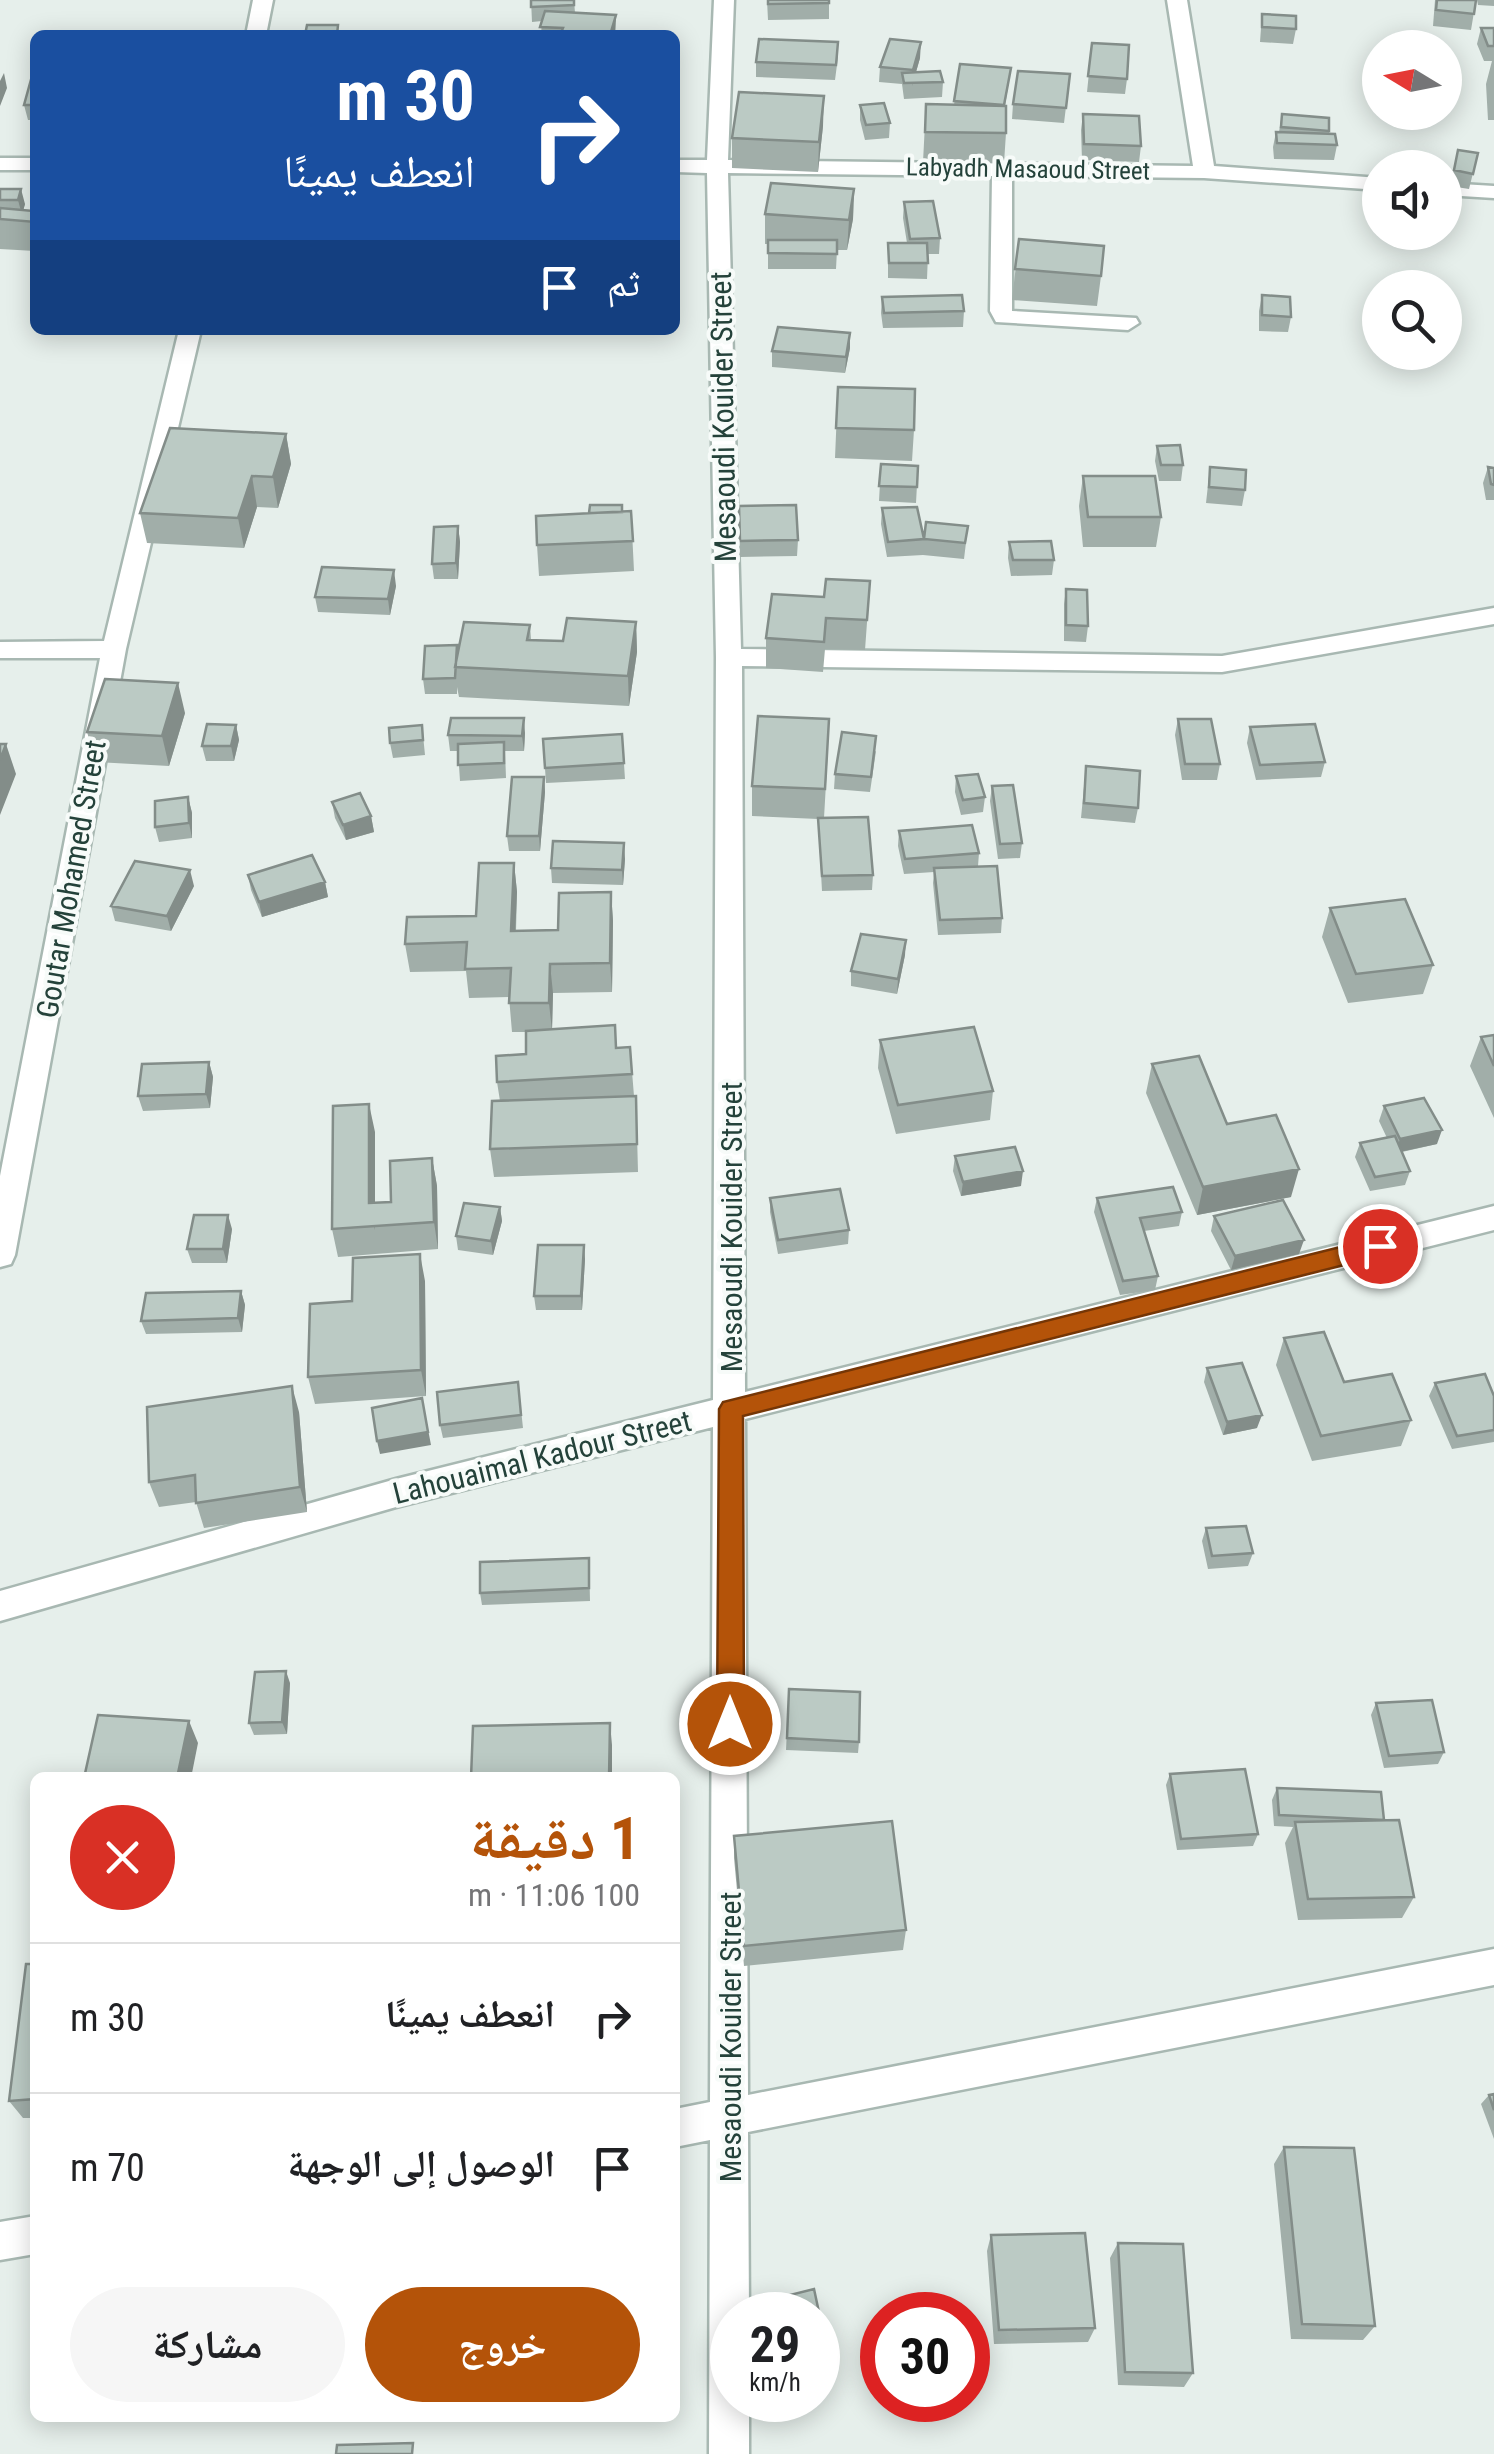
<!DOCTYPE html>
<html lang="ar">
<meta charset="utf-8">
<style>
:root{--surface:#fff;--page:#f6f6f6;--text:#202124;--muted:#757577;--line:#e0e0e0;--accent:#b45309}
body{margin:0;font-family:"Roboto Condensed","Noto Naskh Arabic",sans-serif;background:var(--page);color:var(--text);direction:rtl;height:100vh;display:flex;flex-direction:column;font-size:38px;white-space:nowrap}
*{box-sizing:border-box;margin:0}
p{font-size:32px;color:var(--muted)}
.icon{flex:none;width:55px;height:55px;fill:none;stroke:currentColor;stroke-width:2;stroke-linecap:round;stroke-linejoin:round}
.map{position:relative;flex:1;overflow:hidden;direction:ltr}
.panel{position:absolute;left:30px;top:1772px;width:650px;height:650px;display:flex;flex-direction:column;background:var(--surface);border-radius:15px;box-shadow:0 5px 25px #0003;direction:rtl}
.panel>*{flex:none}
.banner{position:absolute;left:30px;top:30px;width:650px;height:305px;border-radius:15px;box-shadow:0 5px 25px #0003;direction:rtl;background:#1a4fa0;color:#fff;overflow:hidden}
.needle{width:65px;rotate:280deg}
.tools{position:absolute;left:1362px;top:30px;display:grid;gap:20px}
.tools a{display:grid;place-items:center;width:100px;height:100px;border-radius:50%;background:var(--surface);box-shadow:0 5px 25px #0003;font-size:50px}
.speed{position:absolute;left:710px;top:2292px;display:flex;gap:20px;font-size:50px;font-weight:700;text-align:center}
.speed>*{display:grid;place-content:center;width:130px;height:130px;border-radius:50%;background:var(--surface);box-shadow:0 5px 25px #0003;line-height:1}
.speed small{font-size:25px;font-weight:400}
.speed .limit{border:15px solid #d22;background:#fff;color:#111}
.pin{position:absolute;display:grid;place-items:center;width:85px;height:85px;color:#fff;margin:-42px;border:5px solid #fff;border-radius:50%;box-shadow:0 2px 10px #0007}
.me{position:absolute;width:110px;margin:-55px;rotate:0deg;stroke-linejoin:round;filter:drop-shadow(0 0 8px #0008)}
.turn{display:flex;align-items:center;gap:35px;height:210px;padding:0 40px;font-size:45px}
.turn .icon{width:130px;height:130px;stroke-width:2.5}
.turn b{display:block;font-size:70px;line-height:85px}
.then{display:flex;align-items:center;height:95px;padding:0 40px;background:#0003;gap:20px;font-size:38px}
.round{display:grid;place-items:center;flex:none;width:105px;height:105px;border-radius:52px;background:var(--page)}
.summary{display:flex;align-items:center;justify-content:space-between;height:170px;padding:0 40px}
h1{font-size:60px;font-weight:700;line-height:75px;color:var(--accent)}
.primary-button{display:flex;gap:20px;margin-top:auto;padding:20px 40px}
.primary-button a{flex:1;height:115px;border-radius:60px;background:var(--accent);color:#fff;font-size:40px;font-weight:700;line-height:115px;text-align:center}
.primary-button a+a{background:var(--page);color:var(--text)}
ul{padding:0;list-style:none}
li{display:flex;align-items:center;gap:30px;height:150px;padding:0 40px;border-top:2px solid var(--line)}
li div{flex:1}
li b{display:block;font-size:38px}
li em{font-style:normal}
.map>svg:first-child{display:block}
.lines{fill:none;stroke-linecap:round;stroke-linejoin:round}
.street-casing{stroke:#a8b8b2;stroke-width:5}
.street{fill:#fff;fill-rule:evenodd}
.wall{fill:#a1aea9}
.shaded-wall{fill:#838d89}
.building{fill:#bbcac4;stroke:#838d89;stroke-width:2.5}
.route{fill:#b45309;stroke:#753606;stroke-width:2.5}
.labels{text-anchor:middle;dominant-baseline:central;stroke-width:8;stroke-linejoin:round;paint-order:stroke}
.far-street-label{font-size:25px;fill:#24423a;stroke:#f7fbf9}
.street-label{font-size:30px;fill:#24423a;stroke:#f7fbf9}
</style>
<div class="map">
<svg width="1494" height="2454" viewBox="0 0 1494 2454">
<rect width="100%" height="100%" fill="#e6efeb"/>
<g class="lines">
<g class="street-casing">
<path id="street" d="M253,0H273L266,35H246Z
M714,0H734L728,160L1193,166L1167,0H1187L1214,166L1380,178V190L1204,178L1012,176V311L1136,318L1139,323L1128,330L996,322L990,311L992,176L728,173L741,649L1222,656L1494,608V624L1222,672L742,666L745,1392L1494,1206V1230L745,1419L748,2095L1494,1949V1985L748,2132L749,2315H732V2400H749V2454H709L710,2140L675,2147V2109L710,2102L713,1427L396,1507L0,1621V1591L396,1479L713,1400L716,657L707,173L675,172V160H707Z
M0,158H35V170H0Z
M1445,183L1494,186V198L1445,195Z
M179,330H201L126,649L15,1255L11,1264L0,1267V1176L100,658H0V642L104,641Z
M35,2216V2254L0,2260V2222Z"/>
</g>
<use href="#street" class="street"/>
</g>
<path class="wall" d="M531,0H574L575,13L616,15L615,35H541L542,21L532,22Z
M767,0H829V19L768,20Z
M1435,0H1476L1471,30L1433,26Z
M1477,0H1494V6L1478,5Z
M1262,14L1296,29L1293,44L1260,42Z
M1481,28H1494V120H1488L1486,84L1492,61H1484L1477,44Z
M1092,43L1127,79L1125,94L1087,92Z
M838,57L835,80L756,77V62Z
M920,58L916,72L943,82L942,97L904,99L902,84L879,82L880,67Z
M960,64L1011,68L1005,106L1006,133L1004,163L923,162L926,104L954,105Z
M1070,74L1064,123L1012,119L1013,104Z
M35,76V120H28L24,105Z
M860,105L890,123L889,138L865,140L860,120Z
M1083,114L1141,146L1139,162L1082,160L1081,130Z
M1282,114L1329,118V133L1337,145L1334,160L1274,159L1273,147L1276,132H1279Z
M823,126L818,172L732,168V138Z
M1458,150L1478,153L1469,189L1450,186Z
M0,189L25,204L23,210L33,211L35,207V251L0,249Z
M854,189L853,219L847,250H837L836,269H768V244H765V214Z
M904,202L940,238L939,254H928L927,279L888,278V243H907L903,218Z
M1019,239L1101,276L1097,306L1012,300Z
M1262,295L1291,317L1288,332L1259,331V311Z
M882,297L964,311L963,327L883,328L881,313Z
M850,333V348L845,373L772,367V351Z
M838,387L914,430L912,461L835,458Z
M286,434L291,464L278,508L257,507L244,548L147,543L140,513Z
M1157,446L1183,465L1181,481H1159L1155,461Z
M881,464L918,466L916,503L879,501Z
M1210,467L1245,490L1242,506L1206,503Z
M1488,467L1494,468V500H1486L1483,483Z
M1083,476L1161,517L1156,547H1083L1079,506Z
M739,506L798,540L797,556L740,557Z
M882,508L924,539L923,555L887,557L881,524Z
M631,511L634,571L539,576L537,545L589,513Z
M458,526L460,542L458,579H434L432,564Z
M968,526L964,559L923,555L924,539Z
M1009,542L1054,560L1052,575L1011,576L1008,558Z
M870,581L865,650L825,649L823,672L766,668V638Z
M396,586L390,615L318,612L315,597Z
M1066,589L1088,626L1086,642L1064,641V604Z
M636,622L637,652L629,706L459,697L457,687V694H425L423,679L458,653L530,625L531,640L563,641Z
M185,713L169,766L96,762L87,732Z
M1178,719L1220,764L1217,780H1182L1175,735Z
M236,725L239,740L234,761H206L202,746Z
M422,725L425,755L393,758L390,743Z
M1250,727L1325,762L1321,777L1256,780L1247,743Z
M525,733L524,751H505L506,778L460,781L458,751H450L448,735Z
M622,734L625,779L546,783L543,739Z
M828,749L824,818L873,875L872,890L822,891L818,819L752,816V786Z
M876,751L870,792L834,789L835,774Z
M1086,766L1138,808L1135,823L1081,818Z
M956,776L985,797L983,812L961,815L955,792Z
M544,777L545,792L540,851H509L507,836Z
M992,786L1022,843L1020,858L998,859L990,801Z
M188,797L192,813V838L159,842L155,827Z
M332,802L371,816L374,832L346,840L335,818Z
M899,831L979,853L978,866L1002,918L1001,933L938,935L933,883L934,872L904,874L898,846Z
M625,859L623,885L552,883L551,868Z
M514,863L517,892L516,931L558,930L611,892L613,921L612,992L553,993L552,1029L616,1048L630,1047L634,1096H636L638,1172L494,1177L490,1149L500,1101L497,1082L526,1054V1032H512L509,997L469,998L466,971L410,972L405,944L476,916Z
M248,875L325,882L328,897L262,917L251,890Z
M194,886L171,931L115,921L111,906Z
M1330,908L1433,965L1423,994L1348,1003L1322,937Z
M905,955L897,994L851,986V971Z
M1494,1035V1118L1470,1066L1481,1037Z
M880,1040L993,1091L990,1120L896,1134L878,1068Z
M209,1062L213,1077L210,1108L143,1111L138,1096Z
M1152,1064L1227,1124L1291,1197L1197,1215L1146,1093Z
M1384,1106L1437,1144L1402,1152L1410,1171L1405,1185L1370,1191L1355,1157L1360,1143L1387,1138L1379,1121Z
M375,1132V1203L391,1202L432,1158L437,1186L438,1249L338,1257L332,1229Z
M955,1156L1021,1186L961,1196L953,1171Z
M770,1198L849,1230L848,1244L778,1254L770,1212Z
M1097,1198L1182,1212L1179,1226L1144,1231L1158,1276L1155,1290L1120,1295L1094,1212Z
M500,1207L502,1221L493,1255L458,1250L456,1236Z
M1214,1216L1299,1254L1231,1270L1211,1231Z
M232,1229L227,1263H192L187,1249Z
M585,1259L582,1310H536L534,1296Z
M425,1281L426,1396L315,1404L308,1377L352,1301Z
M241,1291L245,1305L242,1332L146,1334L141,1321Z
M1284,1338L1344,1382L1411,1420L1401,1446L1312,1461L1276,1365Z
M1207,1368L1257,1428L1223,1435L1204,1382Z
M518,1382L523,1428L443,1438L440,1425Z
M1435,1383L1494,1396V1442L1452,1449L1429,1396Z
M299,1412L307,1512L204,1528L196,1502L159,1507L149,1482Z
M1206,1528L1253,1553L1248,1566L1208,1569L1202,1541Z
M589,1558L590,1601L482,1605L480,1593Z
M290,1683L287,1734L254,1735L249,1723Z
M789,1689L859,1742L858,1753L786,1750Z
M1376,1703L1444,1752L1438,1764L1384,1768L1371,1715Z
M1170,1774L1258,1834L1253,1846L1177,1850L1166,1785Z
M1277,1788L1384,1820L1414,1897L1402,1918L1298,1920L1285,1843L1293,1827L1274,1826L1272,1800Z
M734,1836L906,1930L903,1950L744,1966L734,1858Z
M35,1964V2118H23L9,2101Z
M1494,2094V2139L1481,2104L1489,2095Z
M1284,2147L1375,2326L1363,2340L1291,2339L1274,2164Z
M991,2235L1095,2328L1088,2342L994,2344L987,2251Z
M1118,2243L1193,2373L1184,2387L1118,2385L1110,2258Z"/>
<path class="shaded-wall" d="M616,15L615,35H610Z
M921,42L920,58L912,86L913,70Z
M4,73L7,88L0,106V81Z
M824,96L823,126L818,172L819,142Z
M21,189L25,204L22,215L18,200Z
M854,189L853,219L847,250L849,220Z
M850,333V348L845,373L846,357Z
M286,434L291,464L278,508L273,477Z
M252,476L257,507L244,548L238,518Z
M458,526L460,542L458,579L456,563Z
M394,570L396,586L390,615L388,599Z
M636,622L637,652L629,706L628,676Z
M178,683L185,713L169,766L162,736Z
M524,718L525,733L524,751L522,736Z
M236,725L239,740L234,761L231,746Z
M6,744L16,774L0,815V760Z
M544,777L545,792L540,851L539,836Z
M188,797L192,813V838L189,823Z
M371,816L374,832L346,840L343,825Z
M624,843L625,859L623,885L622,870Z
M514,863L517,892L514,960L511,931Z
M190,870L194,886L171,931L167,916Z
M325,882L328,897L262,917L259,902Z
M611,892L613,921L612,992L610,963Z
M906,940L905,955L897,994L898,979Z
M550,964L553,993L552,1031L549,1003Z
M209,1062L213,1077L210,1108L206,1094Z
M369,1104L375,1132V1230L369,1203Z
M1442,1130L1437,1144L1395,1153L1400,1139Z
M432,1158L437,1186L438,1249L434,1222Z
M1299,1169L1291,1197L1197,1215L1203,1187Z
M1023,1171L1021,1186L961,1196L963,1182Z
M500,1207L502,1221L493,1255L491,1241Z
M228,1215L232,1229L227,1263L223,1249Z
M1304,1240L1299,1254L1231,1270L1235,1256Z
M584,1245L585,1259L582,1310L581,1296Z
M420,1254L425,1281L426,1396L421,1370Z
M241,1291L245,1305L242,1332L238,1318Z
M292,1386L299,1412L307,1512L300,1487Z
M422,1398L431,1445L380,1454L377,1441Z
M1262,1415L1257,1428L1223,1435L1227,1422Z
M286,1671L290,1683L287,1734L282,1722Z
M189,1721L198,1743L191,1778H177Z
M610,1723L612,1745V1778H609Z
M826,2345L825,2352L818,2354V2347Z"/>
<path class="building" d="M531,0H574V5L531,7Z
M768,0H829V3L768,4Z
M1437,0H1476L1474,14L1436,10Z
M545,11L616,15L610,35H560L563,28L540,27Z
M1262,14L1296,16V29L1262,27Z
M307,25H338L337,35H305Z
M1481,28H1494V46H1488Z
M759,39L838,42L836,65L756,62Z
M890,39L921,42L913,70L880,67Z
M1092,43L1129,45L1127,79L1088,76Z
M960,64L1011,68L1004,105L954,101Z
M940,71L943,82L904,83L902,73Z
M1018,71L1070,74L1066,108L1013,104Z
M32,76H35V105H24Z
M739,92L824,96L819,142L732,138Z
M884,103L890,123L866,125L860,105Z
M926,104L1006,106V133L925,132Z
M1083,114L1139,116L1141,146L1084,144Z
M1282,114L1329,118V131L1281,127Z
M1276,132L1335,134L1337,145L1277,143Z
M1458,150L1478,153L1473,174L1454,170Z
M771,183L854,189L849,220L765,214Z
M0,189H21L18,200H0Z
M933,201L940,238L910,239L904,202Z
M35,207V222L0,219V208L33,211Z
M1019,239L1104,246L1101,276L1015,269Z
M768,240H837V254L768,253Z
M888,243H927L928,263H889Z
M962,295L964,311L884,313L882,297Z
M1262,295L1290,297L1291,317L1262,315Z
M778,327L850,333L846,357L772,351Z
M838,387L915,389L914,430L836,428Z
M170,428L286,434L273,477L252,476L238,518L140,513Z
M1180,445L1183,465H1161L1157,446Z
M881,464L918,466L917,487L879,486Z
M1210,467L1246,470L1245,490L1209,487Z
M1488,467L1494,468V485L1491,484Z
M1083,476H1155L1161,517H1088Z
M590,505H622V512L589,513Z
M796,505L798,540L740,541L739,506Z
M917,507L924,539L888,542L882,508Z
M631,511L633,541L537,545L536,516Z
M926,522L968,526L965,543L924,539Z
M458,526L456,563L432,564L434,527Z
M1051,541L1054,560H1013L1009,542Z
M322,567L394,570L388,599L315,597Z
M826,579L870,581L867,620L826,618L824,642L766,638L772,594L824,597Z
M1066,589L1087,590L1088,626L1066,625Z
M567,618L636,622L628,676L455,667L464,622L530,625L527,640L563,641Z
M457,645L455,678L423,679L425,646Z
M105,679L178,683L162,736L87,732Z
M758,716L829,719L825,789L752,786Z
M451,718H524L522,736L448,735Z
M1178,719H1211L1220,764H1185Z
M207,724L236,725L231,746H202Z
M1315,724L1325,762L1260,765L1250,727Z
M422,725L423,740L390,743L389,728Z
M842,732L876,736L871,777L835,774Z
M622,734L624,763L545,768L543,739Z
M504,742V763L458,765V744Z
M0,744H6L0,760Z
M1086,766L1140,771L1138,808L1084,803Z
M978,774L985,797L963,800L956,776Z
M512,777H544L539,836H507Z
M1013,785L1022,843L1000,844L992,786Z
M360,793L371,816L343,825L332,802Z
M188,797L189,823L155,827V801Z
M868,817L873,875L822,876L818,818Z
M972,825L979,853L905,859L899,831Z
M553,841L624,843L622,870L551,868Z
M312,855L325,882L259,902L248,875Z
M135,861L190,870L167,916L111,906Z
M479,863H514L511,931L558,930L559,893L611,892L610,963L550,964L549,1003H509L511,968L465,969L467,942L405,944L407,917L476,916Z
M997,866L1002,918L940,920L934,868Z
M1405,899L1433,965L1356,974L1330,908Z
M861,934L906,940L898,979L851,971Z
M615,1025L616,1048L630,1047L632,1074L497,1082L496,1056L526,1054V1031Z
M974,1027L993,1091L898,1105L880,1040Z
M1494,1035V1066L1481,1037Z
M1199,1056L1227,1124L1276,1115L1299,1169L1203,1187L1152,1064Z
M209,1062L206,1094L138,1096L142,1064Z
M636,1096L637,1144L490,1149L492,1101Z
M1424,1098L1442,1130L1400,1139L1384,1106Z
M369,1104V1203L391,1202L390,1161L432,1158L434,1222L332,1229L333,1106Z
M1395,1136L1410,1171L1375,1177L1360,1143Z
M1015,1147L1023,1171L963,1182L955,1156Z
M1173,1187L1182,1212L1140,1218L1158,1276L1123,1281L1097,1198Z
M840,1189L849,1230L778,1240L770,1198Z
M1283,1200L1304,1240L1235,1256L1214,1216Z
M464,1203L500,1207L491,1241L456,1236Z
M194,1215H228L223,1249H187Z
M538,1245H584L581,1296H534Z
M420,1254L421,1370L308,1377L310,1304L352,1301L353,1258Z
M241,1291L238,1318L141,1321L146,1293Z
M1324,1332L1344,1382L1392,1374L1411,1420L1321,1436L1284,1338Z
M1242,1363L1262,1415L1227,1422L1207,1368Z
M1485,1374L1494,1396V1430L1457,1436L1435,1383Z
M518,1382L521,1415L440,1425L437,1392Z
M292,1386L300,1487L196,1503L195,1475L149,1482L147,1407Z
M422,1398L428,1432L377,1441L372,1408Z
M1246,1526L1253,1553L1212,1556L1206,1528Z
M589,1558V1588L480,1593V1562Z
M286,1671L282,1722L249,1723L255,1672Z
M789,1689L860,1692L859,1742L787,1738Z
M1432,1700L1444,1752L1389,1756L1376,1703Z
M98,1715L189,1721L177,1778H84Z
M610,1723L609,1778H471L473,1726Z
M1245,1769L1258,1834L1181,1839L1170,1774Z
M1277,1788L1381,1792L1384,1820L1279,1815Z
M1399,1820L1414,1897L1308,1899L1295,1822Z
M892,1821L906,1930L744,1946L734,1836Z
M26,1964H35V2099L9,2101Z
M1494,2094V2110L1489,2095Z
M1284,2147L1354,2148L1375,2326L1302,2324Z
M1085,2233L1095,2328L999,2330L991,2235Z
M1118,2243L1183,2244L1193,2373L1125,2372Z
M814,2289L826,2345L818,2347V2315H748L746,2306Z
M413,2443L412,2454H336L337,2445Z"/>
<path class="route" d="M1380,1237L1391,1246L1380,1256L743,1416L744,1724L740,1733L730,1736L721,1733L717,1724L719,1409L723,1402Z"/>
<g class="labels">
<g class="far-street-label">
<text transform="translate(1028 169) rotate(1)">Labyadh Masaoud Street</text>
</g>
<g class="street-label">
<text transform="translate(723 417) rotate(-91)">Mesaoudi Kouider Street</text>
<text transform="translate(71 879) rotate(-80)">Goutar Mohamed Street</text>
<text transform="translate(731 1227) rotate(-90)">Mesaoudi Kouider Street</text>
<text transform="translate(542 1457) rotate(-14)">Lahouaimal Kadour Street</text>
<text transform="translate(730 2037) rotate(-90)">Mesaoudi Kouider Street</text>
</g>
</g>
</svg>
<div class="tools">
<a><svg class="needle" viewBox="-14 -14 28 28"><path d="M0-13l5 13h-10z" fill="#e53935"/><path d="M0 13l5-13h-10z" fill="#757577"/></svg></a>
<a><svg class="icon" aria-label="sound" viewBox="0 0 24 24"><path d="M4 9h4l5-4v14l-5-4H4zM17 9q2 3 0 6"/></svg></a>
<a><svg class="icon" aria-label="search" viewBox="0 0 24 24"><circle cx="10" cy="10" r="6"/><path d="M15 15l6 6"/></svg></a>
</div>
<div class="speed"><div>29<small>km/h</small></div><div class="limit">30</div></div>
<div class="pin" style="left:1380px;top:1246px;background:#d93025"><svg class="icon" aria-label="arrive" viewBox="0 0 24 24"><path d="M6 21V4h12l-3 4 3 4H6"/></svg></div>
<svg class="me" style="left:730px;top:1724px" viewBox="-20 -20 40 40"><circle r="17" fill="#b45309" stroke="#fff" stroke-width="3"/><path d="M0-11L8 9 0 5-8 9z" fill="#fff"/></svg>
<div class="banner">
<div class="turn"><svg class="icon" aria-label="right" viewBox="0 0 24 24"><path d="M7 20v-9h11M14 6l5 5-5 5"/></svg><div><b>30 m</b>انعطف يمينًا</div></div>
<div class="then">ثم<svg class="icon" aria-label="arrive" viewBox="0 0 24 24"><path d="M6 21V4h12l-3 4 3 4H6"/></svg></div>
</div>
<section class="panel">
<div class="summary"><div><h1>1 دقيقة</h1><p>100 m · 11:06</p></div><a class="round" style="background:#d93025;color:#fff"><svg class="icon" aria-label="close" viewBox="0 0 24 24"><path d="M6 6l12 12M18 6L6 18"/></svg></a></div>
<ul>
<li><svg class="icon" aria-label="right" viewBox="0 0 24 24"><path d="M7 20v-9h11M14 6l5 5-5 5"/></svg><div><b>انعطف يمينًا</b></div><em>30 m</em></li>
<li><svg class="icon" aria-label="arrive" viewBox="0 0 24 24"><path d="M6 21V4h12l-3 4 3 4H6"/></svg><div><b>الوصول إلى الوجهة</b></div><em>70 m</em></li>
</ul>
<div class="primary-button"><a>خروج</a><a>مشاركة</a></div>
</section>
</div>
